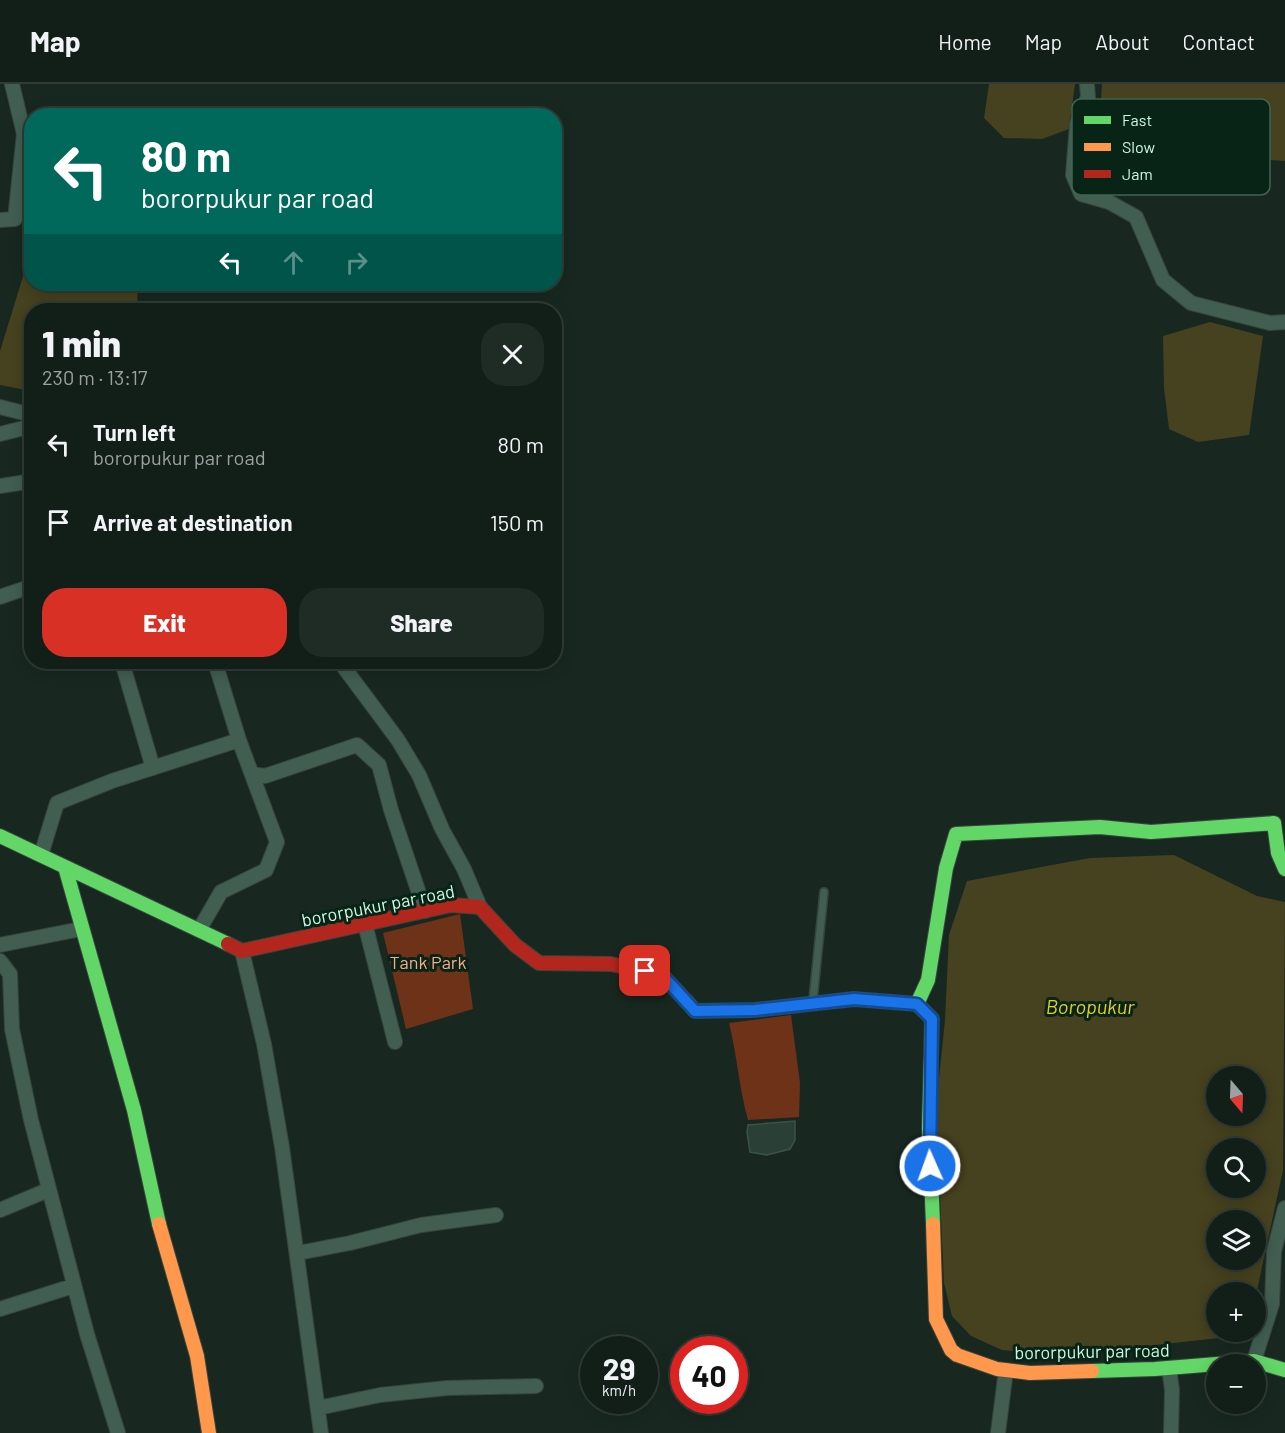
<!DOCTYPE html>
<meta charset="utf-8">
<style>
:root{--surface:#121e18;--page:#1f2b25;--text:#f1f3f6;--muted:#9ca2a2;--line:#313c37;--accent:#d93025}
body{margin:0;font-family:Barlow,sans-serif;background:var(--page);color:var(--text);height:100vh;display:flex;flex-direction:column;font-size:22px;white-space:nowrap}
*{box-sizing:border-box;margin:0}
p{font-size:20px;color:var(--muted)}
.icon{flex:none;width:33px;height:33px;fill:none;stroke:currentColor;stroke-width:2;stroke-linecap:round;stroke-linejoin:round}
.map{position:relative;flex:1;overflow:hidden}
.side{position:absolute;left:24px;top:219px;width:538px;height:366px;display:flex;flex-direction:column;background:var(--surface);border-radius:24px;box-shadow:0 3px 15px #0003,0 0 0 2px var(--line)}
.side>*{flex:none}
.banner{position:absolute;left:24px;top:24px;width:538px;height:183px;border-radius:24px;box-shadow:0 3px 15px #0003,0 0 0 2px var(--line);background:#00695c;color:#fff;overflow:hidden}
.needle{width:39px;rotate:161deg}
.tools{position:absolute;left:1206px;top:982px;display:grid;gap:12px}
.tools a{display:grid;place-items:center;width:60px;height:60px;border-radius:50%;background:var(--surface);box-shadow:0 3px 15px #0003,0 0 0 2px var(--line);font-size:30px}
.speed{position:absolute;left:580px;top:1252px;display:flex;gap:12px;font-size:30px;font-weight:700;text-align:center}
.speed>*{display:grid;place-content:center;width:78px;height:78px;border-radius:50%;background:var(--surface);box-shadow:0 3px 15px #0003,0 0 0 2px var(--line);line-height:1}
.speed small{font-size:15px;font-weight:400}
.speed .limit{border:9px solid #d22;background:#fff;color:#111}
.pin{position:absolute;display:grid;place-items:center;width:51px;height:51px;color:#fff;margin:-26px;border-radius:12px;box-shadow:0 3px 9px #0006}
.me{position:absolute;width:66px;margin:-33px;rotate:358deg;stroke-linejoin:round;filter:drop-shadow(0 0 4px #0008)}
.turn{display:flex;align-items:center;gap:21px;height:126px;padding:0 18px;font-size:27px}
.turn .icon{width:78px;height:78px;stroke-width:2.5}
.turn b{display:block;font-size:42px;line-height:51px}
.lanes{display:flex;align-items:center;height:57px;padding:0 18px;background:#0003;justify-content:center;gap:30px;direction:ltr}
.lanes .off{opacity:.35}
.round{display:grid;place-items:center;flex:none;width:63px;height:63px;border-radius:24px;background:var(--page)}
.headline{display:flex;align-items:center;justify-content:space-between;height:102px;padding:0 18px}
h1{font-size:36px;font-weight:800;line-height:45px}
.cta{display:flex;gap:12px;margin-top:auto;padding:12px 18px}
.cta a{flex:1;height:69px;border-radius:24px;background:var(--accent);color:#fff;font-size:24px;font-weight:800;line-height:69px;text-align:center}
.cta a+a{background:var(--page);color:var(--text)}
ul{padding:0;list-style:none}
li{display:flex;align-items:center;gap:18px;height:78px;padding:0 18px}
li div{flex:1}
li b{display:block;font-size:22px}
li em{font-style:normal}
header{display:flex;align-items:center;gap:36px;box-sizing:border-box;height:84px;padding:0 30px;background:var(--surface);border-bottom:2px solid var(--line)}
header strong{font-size:28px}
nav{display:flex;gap:33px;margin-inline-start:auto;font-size:21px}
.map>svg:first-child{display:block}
.green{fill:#6d3218}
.water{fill:#46411e;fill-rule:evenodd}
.building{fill:#2a3f35;stroke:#3b5348;stroke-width:1.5}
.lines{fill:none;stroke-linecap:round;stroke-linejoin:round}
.lane-casing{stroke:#35463d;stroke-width:10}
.street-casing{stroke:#35463d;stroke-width:16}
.fast-casing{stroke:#35463d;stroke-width:16}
.slow-casing{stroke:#35463d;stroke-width:16}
.jam-casing{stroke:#35463d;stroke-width:16}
.lane{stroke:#415e51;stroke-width:7}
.street{stroke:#415e51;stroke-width:14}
.fast{stroke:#63d668;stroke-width:14}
.slow{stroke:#ff974d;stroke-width:14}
.jam{stroke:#b3261e;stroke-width:14}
.route-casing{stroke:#114b97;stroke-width:15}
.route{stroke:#1a73e8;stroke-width:10}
.labels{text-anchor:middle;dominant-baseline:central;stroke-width:6;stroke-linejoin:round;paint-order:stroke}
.street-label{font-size:18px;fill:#cdf8e0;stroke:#072417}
.park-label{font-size:18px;fill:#fbaa8d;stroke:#072417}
.water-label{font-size:20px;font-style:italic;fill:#e9d121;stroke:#072417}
.key{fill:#072417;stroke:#426453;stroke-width:1.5}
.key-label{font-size:16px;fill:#cdf8e0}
</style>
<header>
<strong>Map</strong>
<nav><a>Home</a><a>Map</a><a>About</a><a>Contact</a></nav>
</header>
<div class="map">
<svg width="1285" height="1349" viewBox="0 0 1285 1349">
<rect width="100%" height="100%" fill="#182820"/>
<path class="green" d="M460,830L473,925L406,945L383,849Z
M791,931L800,999L799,1033L748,1036C739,1004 737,971 729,939Z"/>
<path class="water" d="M989,0H1075L1069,45L1042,55L1004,54L984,34Z
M1102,0H1285V77L1253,75L1256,37L1250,15L1229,31L1201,33L1185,99L1117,104L1096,94Z
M31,185L32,200H138L137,226H32L31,307L0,301V267L25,186Z
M1210,238L1263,252L1249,351L1198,358L1169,345L1164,304L1163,252Z
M1174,771L1257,812L1285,818L1283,1086L1256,1211L1216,1209V1248H1247V1251L1109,1266L1044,1270L1002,1266L971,1252L952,1232L944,1199L936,1023L945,936L949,851L967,797L1090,774ZM1216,993H1256V1032H1216ZM1216,1065H1256V1104H1216ZM1216,1137H1256V1176H1216Z"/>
<path class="building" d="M795,1037V1056L790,1065L767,1071L750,1068L747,1048L748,1041Z"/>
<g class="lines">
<g class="lane-casing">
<path id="lane" d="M813,916L824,808"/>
</g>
<g class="street-casing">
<path id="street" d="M1087,0L1088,13L1077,40L1073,91L1081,110L1109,118L1136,133L1163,196L1191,219L1270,239L1285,238
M0,136L15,135L24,50L12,0
M0,323L32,331
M0,350L32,342
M0,402L32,397
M0,513L32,502
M122,578L153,684
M340,578L398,656L419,691L442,745L464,785L480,823
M252,690L265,692L357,661L379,681L391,726L425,827
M41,771L57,719L112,697L239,656
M365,840L395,958
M199,846L221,808L266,786L277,758L239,656L215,578
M0,861L81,845
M242,867L264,960L282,1063L321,1349
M0,877L10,890L12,945L31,1036L87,1250L118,1349
M0,1126L48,1106
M298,1169L350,1159L421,1141L496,1131
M0,1225L73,1202
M1254,1277L1272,1220L1274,1167L1285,1124
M1169,1284L1172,1306L1171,1349
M318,1324L380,1311L447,1304L536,1302
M998,1349L1006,1286"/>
</g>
<g class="fast-casing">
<path id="fast" d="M0,752L228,860
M65,783L134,1026L159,1140
M687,918L695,927L755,926L854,915L917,920L932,935L929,1044L933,1140
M917,920L928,896L946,784L956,750L1100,743L1151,748L1274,739L1278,769L1285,785
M1092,1287L1155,1285L1254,1277L1285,1286"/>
</g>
<g class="slow-casing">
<path id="slow" d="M159,1140L197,1272L209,1349
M933,1140L936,1235L951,1266L957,1271L997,1285L1030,1289L1092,1287"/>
</g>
<g class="jam-casing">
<path id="jam" d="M228,860L242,867L451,821L480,823L515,861L539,879L611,880L662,891L687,918"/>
</g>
<use href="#lane" class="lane"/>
<use href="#street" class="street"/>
<use href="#fast" class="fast"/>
<use href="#slow" class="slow"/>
<use href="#jam" class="jam"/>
</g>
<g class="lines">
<g class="route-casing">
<path id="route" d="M645,887L662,891L695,927L755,926L854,915L917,920L932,935L930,1082"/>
</g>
<use href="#route" class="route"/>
</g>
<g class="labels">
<g class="street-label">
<text transform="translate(378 821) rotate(-11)">bororpukur par road</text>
<text transform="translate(1092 1267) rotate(-1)">bororpukur par road</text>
</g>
<g class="park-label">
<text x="428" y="878">Tank Park</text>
</g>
<g class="water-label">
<text x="1090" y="922">Boropukur</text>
</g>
</g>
<rect x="1072" y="15" width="198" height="96" rx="9" class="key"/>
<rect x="1084" y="32" width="27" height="8" fill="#63d668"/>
<rect x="1084" y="59" width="27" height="8" fill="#ff974d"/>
<rect x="1084" y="86" width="27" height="8" fill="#b3261e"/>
<g class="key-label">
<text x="1122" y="42">Fast</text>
<text x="1122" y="69">Slow</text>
<text x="1122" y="96">Jam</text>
</g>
</svg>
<div class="tools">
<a><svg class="needle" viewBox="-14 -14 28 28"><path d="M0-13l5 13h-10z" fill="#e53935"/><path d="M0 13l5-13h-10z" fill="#9ca2a2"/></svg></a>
<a><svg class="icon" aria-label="search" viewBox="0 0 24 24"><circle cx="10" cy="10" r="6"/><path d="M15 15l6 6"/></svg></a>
<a><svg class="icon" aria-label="layers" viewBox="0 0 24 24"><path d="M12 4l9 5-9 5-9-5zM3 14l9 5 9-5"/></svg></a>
<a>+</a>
<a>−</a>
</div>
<div class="speed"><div>29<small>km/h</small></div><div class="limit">40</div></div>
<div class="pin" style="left:645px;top:887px;background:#d93025"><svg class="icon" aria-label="arrive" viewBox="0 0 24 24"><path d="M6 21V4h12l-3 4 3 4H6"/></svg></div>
<svg class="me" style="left:930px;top:1082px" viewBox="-20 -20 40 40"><circle r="17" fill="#1a73e8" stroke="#fff" stroke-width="3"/><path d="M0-11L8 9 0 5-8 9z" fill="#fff"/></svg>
<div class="banner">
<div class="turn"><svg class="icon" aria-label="left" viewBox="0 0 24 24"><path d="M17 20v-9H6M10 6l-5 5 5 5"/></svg><div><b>80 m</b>bororpukur par road</div></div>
<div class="lanes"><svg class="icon" aria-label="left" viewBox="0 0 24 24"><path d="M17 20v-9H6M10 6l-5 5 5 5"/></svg><svg class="icon off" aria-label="ahead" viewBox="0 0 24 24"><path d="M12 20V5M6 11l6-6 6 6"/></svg><svg class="icon off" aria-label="right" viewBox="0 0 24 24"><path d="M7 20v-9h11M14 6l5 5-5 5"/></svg></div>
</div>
<section class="side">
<div class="headline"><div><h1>1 min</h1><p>230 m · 13:17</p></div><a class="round"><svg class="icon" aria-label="close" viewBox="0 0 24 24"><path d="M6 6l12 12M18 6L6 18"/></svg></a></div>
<ul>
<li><svg class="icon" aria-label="left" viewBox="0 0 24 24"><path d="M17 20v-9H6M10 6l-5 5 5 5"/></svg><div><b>Turn left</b><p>bororpukur par road</p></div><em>80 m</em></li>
<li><svg class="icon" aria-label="arrive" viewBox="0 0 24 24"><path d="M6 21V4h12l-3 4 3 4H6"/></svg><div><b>Arrive at destination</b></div><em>150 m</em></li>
</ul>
<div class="cta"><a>Exit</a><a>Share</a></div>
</section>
</div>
